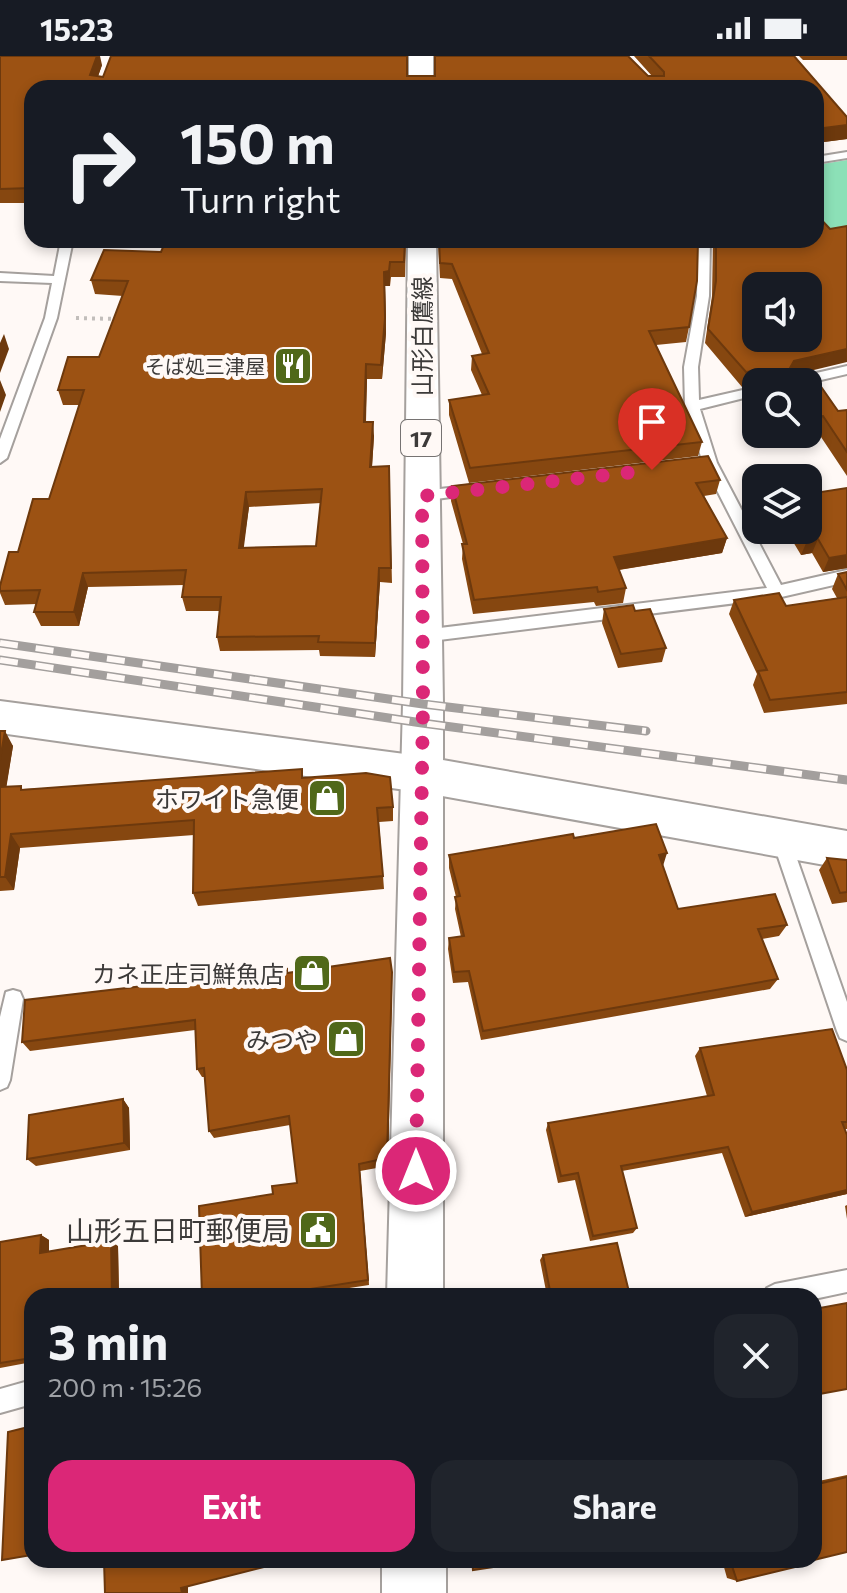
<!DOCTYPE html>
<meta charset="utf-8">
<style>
:root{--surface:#171b24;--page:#20242c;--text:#f1f3f6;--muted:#9ea1a6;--accent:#db2777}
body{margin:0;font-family:Commissioner,"Noto Sans JP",sans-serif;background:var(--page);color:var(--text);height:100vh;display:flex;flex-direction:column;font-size:30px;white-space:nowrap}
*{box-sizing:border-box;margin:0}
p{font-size:26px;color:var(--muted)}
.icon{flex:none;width:44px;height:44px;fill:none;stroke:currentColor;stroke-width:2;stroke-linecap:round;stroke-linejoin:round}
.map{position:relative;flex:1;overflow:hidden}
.drawer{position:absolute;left:24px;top:1232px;width:798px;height:280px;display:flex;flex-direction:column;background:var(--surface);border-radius:24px;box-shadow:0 4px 12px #0003}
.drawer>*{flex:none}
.top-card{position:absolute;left:24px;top:24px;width:800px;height:168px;border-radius:24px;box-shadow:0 4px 12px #0003;background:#171b24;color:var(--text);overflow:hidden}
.tools{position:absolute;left:742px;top:216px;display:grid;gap:16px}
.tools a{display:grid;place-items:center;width:80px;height:80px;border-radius:16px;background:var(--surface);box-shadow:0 4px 12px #0003;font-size:40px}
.pin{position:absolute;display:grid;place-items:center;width:68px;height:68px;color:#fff;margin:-82px -34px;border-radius:50% 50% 50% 0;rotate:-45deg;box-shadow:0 0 8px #0007}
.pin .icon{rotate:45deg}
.me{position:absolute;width:88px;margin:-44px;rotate:0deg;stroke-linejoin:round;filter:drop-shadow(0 0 6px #0008)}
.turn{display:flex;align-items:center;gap:28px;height:168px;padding:0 24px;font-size:36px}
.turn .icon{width:104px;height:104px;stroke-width:2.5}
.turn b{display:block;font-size:56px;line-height:68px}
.round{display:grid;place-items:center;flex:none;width:84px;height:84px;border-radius:24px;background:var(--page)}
.summary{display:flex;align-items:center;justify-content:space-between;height:136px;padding:0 24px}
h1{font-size:48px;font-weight:700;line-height:60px}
.cta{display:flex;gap:16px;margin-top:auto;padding:16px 24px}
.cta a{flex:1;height:92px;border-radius:24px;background:var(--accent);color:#fff;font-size:32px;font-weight:700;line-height:92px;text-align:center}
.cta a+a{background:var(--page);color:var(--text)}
.status{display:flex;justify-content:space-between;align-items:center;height:56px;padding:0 40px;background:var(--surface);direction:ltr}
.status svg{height:22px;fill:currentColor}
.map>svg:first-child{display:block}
.green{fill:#8ce0b7}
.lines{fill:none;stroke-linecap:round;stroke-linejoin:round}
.service-casing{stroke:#a5a09d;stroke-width:4}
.tertiary-casing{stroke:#a5a09d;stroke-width:4}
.primary-casing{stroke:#a5a09d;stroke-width:4}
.path{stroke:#c2bebb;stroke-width:4;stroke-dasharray:3 5;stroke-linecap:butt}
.service{fill:#fff;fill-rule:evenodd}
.tertiary{fill:#fff;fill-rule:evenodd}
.primary{fill:#fff;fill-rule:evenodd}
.rail-casing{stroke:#a39f9d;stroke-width:9}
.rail{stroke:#fff9f6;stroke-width:6;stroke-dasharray:18;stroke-linecap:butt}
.wall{fill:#864710;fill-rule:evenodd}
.shaded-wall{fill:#6d390d}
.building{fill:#9c5213;stroke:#6d390d;stroke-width:2;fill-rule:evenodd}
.route{stroke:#db2777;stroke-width:14;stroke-dasharray:0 25.2}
.labels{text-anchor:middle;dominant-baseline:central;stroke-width:8;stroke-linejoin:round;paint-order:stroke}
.far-poi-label{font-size:20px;fill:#3c3a39;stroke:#fff9f6;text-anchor:end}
.shield{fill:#fff9f6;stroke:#767372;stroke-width:2}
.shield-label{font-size:22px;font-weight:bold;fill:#3c3a39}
.street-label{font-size:24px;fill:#3c3a39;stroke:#fff9f6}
.poi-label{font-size:24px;fill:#3c3a39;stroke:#fff9f6;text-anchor:end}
.near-poi-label{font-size:28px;fill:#3c3a39;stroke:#fff9f6;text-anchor:end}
</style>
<div class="status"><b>15:23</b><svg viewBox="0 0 49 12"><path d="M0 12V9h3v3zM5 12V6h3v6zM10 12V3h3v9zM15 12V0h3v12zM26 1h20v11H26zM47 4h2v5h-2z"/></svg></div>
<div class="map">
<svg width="847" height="1537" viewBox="0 0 847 1537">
<rect width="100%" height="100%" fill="#fff9f6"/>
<path class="green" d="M847,104V174L828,178L816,165V109Z"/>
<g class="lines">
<g class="service-casing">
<path id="service" d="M847,96V102L816,107V101Z
M61,184H73L57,262L7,402L0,407V383L45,262L52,227L0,225V217L54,220Z
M698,184H710L709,240L698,311L699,344L756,331V339L700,353L717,407L781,529L847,514V526L777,542L423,586L417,584L415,580L423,574L767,532L703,407L685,350L684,311L697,240Z
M847,310V318L808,327L788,326L790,323Z
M475,429L482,434L480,437L422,445L415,440L422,435Z
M781,775L787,778L790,783L847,946V985L840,982L837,975L772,783L775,778Z
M13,934L20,936L23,943L10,1024L7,1031L0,1034V961L6,936Z
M847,1214V1236L814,1243V1240H763L767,1232L775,1228Z
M32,1324V1348L0,1357V1333Z"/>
</g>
<g class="tertiary-casing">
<path id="tertiary" d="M0,645L420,700L847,775V813L420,736L0,677Z"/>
</g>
<g class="primary-casing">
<path id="primary" d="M409,0H433V32H409Z
M408,184H436L443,648V1240H387L403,648Z
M382,1504H446V1537H382Z"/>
</g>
<path class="path" d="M76,262L118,263"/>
<use href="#service" class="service"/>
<use href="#tertiary" class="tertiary"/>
<use href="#primary" class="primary"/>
<g class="rail-casing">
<path id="rail" d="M0,587L423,648L646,675
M0,604L422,667L847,724"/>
</g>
<use href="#rail" class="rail"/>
</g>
<path class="wall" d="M0,0L102,9L98,20H652L634,0H794L847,61V83L816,87L32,32V147H0Z
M799,0H847V4H803Z
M406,184L405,221H391L390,230H385L386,277L382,323H367L366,366L374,380L372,411L389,410L392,527L380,526L375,601L320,600L319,594L220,595L217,581L220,555H186L182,541L184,529L88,531L79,570H41L34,556L37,548L5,549L0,537V530L18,496L49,443L80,349H63L58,334L99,301L123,240L95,238L91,224L161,196ZM321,447L316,490L243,492L249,451Z
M438,184H698L689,271L686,286L656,289L702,386L698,400L469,427L449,359V344L482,339L471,314L472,300L482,298L452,223L440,222Z
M713,184H816L810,315L838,355L847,354V420L817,375L808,326H756V329L742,331L705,287L712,240Z
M756,331V348L752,343Z
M720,424L716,438L704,440L727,482L722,497L619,514L626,532L623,547L596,550L594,546L473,558L462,503L463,488L451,445L452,430Z
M786,474H808L847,512L823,516L812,497L801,499Z
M847,516V648L764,657L753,629L757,618L729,558L734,544L786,550L837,542L832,533L838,518Z
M604,553L635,555L666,592L662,606L618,612L602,567Z
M0,675L13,690L6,731L23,733L303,722L393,751V765L379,766L384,833L198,850L193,837L194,779L20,792L14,834L0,835Z
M574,782L662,810L678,853L787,869L779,880L762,883L778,923L770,933L481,984L468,926L453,927L448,893L449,882L461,881L455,853L456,841L449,812V799Z
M827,802L847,804V846L832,848L819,814Z
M288,917L392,926L388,1110L360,1115L369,1229L297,1240H202L273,1138L297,1127L290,1069L214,1082L209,1075L205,1021H202L197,1013L195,974L30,995L22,986Z
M700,992L847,1014V1073H844L847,1079V1138L745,1161L722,1097L622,1115L637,1172L633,1177L590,1185L575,1124L558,1127L546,1074L548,1067L707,1040L695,1000Z
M123,1043L129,1052L130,1094L36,1110L27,1103Z
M847,1149V1163L845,1150Z
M41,1179L49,1184V1196L118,1190L119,1240H32V1306L0,1312V1186Z
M543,1199L630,1240H547L540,1204Z
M847,1419V1496L814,1504V1426Z
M722,1504H813L794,1508L737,1525L727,1522Z"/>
<path class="shaded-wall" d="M97,0H100L102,9L94,32L90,19Z
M847,69V83L816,87V73Z
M390,206V230H385L386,277L382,323L384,216Z
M4,278L9,293L0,317V287Z
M847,293V306L789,320L790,312L794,305Z
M366,308L367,323L365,380L364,366Z
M762,314L759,326H756V329L742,331L746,316Z
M0,324L6,339L0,356Z
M823,360L817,375L808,376V362Z
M373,366L374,380L371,425L370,411Z
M246,436L249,451L242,506L239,492Z
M727,482L722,497L611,515L614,501Z
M818,483L812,497L801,499L807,485Z
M847,499V512L823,516L829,502Z
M379,512L380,526L375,601V587Z
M83,517L88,531L79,570L74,556Z
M5,675L13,690L4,746L0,739V704Z
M11,778L20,792L14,834L5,821Z
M667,797L663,810L659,799Z
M392,916V926L388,1110L387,1102Z
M123,1043L129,1052L130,1094L124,1087Z
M359,1108L360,1115L369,1229L368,1224Z
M847,1134V1138L745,1161L752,1156Z
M41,1179L49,1184V1203L40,1197Z
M111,1185L118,1190L119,1240H112Z
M188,1529V1537H182L181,1532Z"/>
<path class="building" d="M0,0H97L90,19L103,21L111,0H407V20H435V0H628L648,20H664V16L649,0H794L847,61V69L816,73V32H32V132L0,133Z
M816,158L830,173L847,170V293L794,305L790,312L810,315L838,355L847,354V396L823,360L808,362V326H763L762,314L746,316L708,273L716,225V184H816ZM756,230H808V282H756Z
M166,184H405L404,206H390L389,215L384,216L385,262L381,309L366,308L364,366H373L370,411L389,410L391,512H379L375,587L318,586L319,580L217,581L221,541H182L186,514L83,517L74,556H34L40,534L0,535V530L9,496H18L33,443H49L84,334H58L68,301H99L128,225L91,224L104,194L161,196ZM322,433L316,490L239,492L246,436Z
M439,184H698L697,225L689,271L649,275L702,386L470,412L449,344L489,338L472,300L489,297L452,208L440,207Z
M708,400L720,424L696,427L727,482L614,501L626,532L598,536L597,531L474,544L462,488H467L452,430Z
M847,432V499L829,502L818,483L807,485L800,474H808V438Z
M847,516V534L838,518Z
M779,537L786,550L847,541V636L770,644L758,615L767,614L734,544Z
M633,549L635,555L650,553L666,592L621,598L604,553Z
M0,675H5L0,704Z
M302,713V722L366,717L390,721L393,751L377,752L383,820L193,837L194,764L11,778L5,821H0V731L21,730V734Z
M656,768L667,797L659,799L678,853L775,838L787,869L758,873L778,923L483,975L469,915L454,916L449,882L464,880L455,841L460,840L449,799L573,778L574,782Z
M827,802L847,804V836L840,837Z
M390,902L392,916L387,1102L359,1108L368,1224L266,1240H202L199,1150L273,1138L272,1130L297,1127L289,1060L209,1075L204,1012L197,1013L195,964L22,986L25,944L287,913V917Z
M832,973L847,1014V1066H842L847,1079V1134L752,1156L728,1091L621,1110L637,1172L593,1180L578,1117L561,1120L548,1067L714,1039L700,992Z
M123,1043L124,1087L27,1103L29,1059Z
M41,1179L40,1197L111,1185L112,1240H32V1302L0,1307V1186Z
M617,1187L630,1240H551L543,1199Z
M847,1247V1333L814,1339V1253Z
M32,1370V1499L2,1504L8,1376Z
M847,1421V1496L814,1504V1429Z
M104,1504H292L181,1532L182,1537H105Z
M472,1504H541L473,1514Z
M730,1504H813L794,1508L795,1511L737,1525Z"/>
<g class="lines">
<path class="route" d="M416,1115L423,648L422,440L652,414"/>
</g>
<defs>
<g id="restaurant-square" transform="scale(2)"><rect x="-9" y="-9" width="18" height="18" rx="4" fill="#506819" stroke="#fff9f6"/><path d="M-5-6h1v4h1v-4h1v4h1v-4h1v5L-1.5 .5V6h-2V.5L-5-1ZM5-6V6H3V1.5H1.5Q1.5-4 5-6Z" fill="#fff"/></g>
<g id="shop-square" transform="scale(2)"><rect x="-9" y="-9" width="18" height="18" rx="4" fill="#506819" stroke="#fff9f6"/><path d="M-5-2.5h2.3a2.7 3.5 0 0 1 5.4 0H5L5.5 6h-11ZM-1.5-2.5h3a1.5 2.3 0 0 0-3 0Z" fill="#fff"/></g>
<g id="civic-square" transform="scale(2)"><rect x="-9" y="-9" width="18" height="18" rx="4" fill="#506819" stroke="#fff9f6"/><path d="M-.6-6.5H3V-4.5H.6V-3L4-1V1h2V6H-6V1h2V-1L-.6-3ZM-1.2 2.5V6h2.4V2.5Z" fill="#fff"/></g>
</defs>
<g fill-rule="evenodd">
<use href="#restaurant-square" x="293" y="310"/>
<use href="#shop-square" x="327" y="742"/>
<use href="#shop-square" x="312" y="917"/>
<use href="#shop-square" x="346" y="983"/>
<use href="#civic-square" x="318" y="1174"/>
</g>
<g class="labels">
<g class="far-poi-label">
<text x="265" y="310">そば処三津屋</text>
</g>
<rect class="shield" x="401" y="364" width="40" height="36" rx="6"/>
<g class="shield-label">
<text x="421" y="382">17</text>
</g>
<g class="street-label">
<text transform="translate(421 280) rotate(-90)">山形白鷹線</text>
</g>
<g class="poi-label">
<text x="299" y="742">ホワイト急便</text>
<text x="284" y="917">カネ正庄司鮮魚店</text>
<text x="318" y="983">みつや</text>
</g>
<g class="near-poi-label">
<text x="290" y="1174">山形五日町郵便局</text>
</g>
</g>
</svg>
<div class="tools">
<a><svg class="icon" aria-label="sound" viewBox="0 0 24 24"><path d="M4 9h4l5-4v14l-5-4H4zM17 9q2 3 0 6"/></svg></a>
<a><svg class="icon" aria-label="search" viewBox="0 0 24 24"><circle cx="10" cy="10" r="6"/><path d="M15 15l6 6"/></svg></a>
<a><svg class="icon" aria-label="layers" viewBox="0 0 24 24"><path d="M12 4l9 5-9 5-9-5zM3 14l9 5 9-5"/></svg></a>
</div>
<div class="pin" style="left:652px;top:414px;background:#d93025"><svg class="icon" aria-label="arrive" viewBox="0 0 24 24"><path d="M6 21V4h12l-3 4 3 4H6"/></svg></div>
<svg class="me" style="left:416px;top:1115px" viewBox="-20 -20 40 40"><circle r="17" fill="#db2777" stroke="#fff" stroke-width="3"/><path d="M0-11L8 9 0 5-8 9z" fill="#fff"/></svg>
<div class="top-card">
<div class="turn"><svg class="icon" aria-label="right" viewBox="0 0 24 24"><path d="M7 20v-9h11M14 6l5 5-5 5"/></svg><div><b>150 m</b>Turn right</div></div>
</div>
<section class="drawer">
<div class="summary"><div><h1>3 min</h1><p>200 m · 15:26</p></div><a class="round"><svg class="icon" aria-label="close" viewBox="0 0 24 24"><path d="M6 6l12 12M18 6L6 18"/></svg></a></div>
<div class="cta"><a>Exit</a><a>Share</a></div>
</section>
</div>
